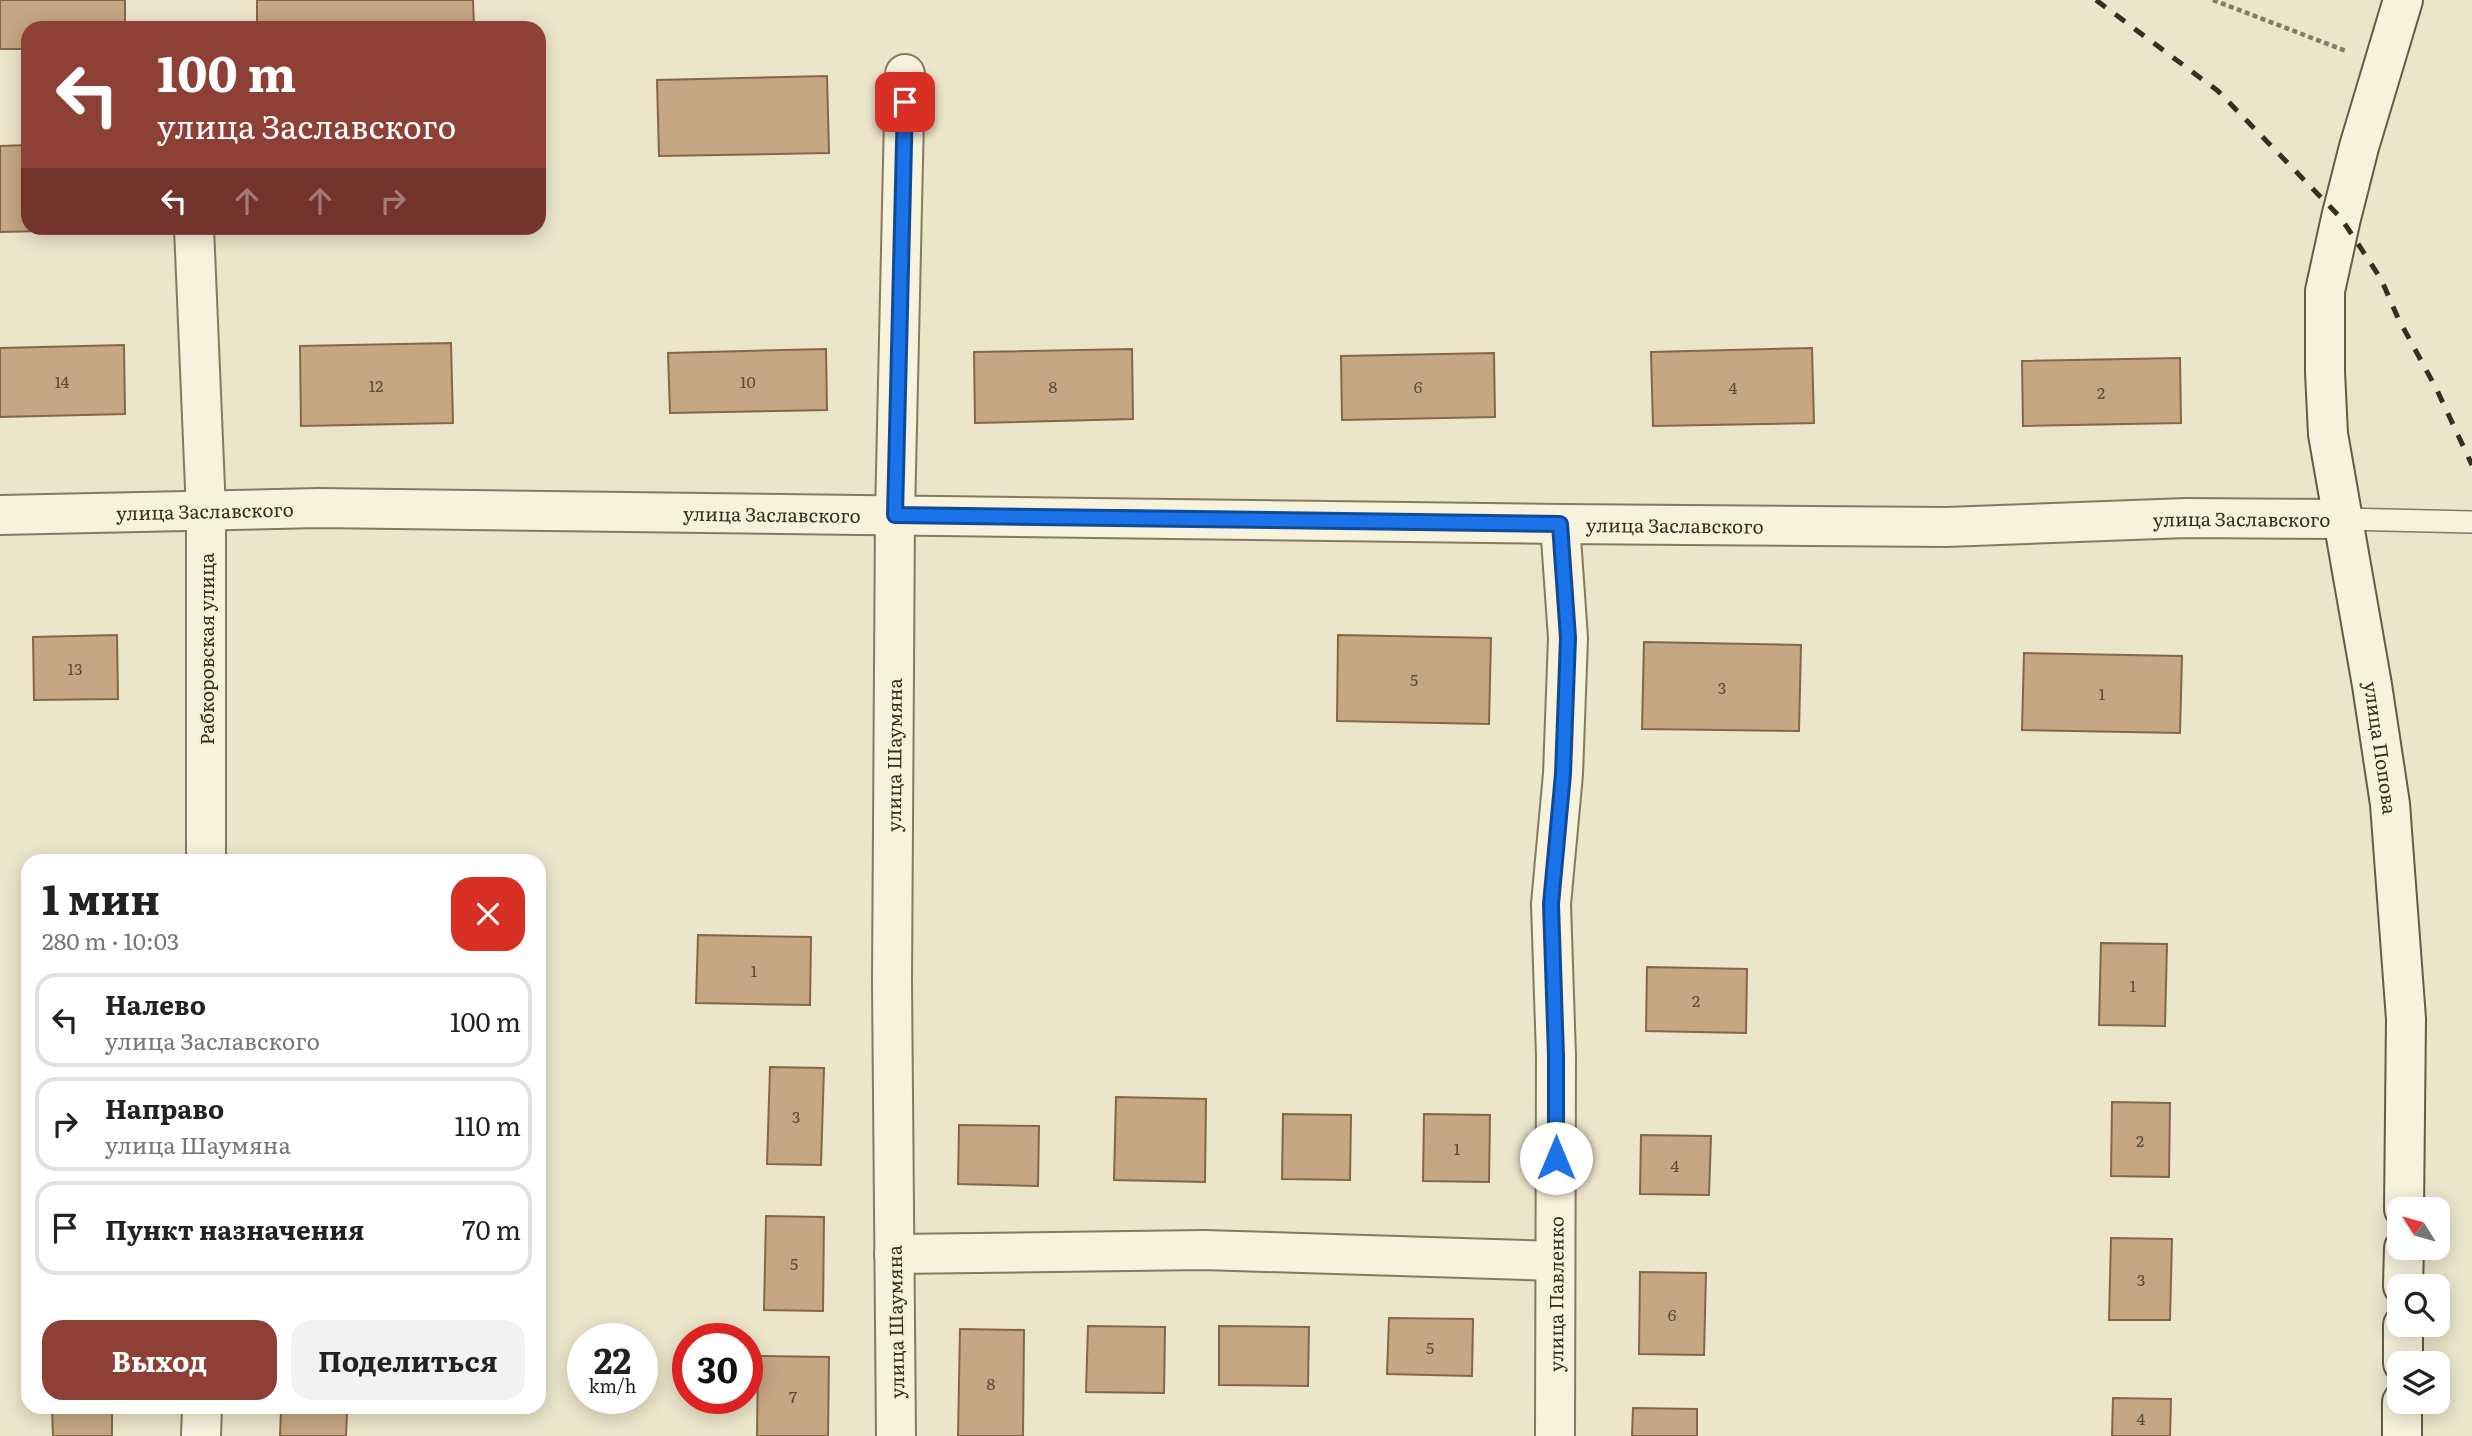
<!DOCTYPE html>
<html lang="ru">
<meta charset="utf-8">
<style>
:root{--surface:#fff;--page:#f2f2f2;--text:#222;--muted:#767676;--line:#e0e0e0;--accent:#8f4036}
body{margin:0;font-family:Literata,serif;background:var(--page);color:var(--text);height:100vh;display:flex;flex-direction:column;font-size:26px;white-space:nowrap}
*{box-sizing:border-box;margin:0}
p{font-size:23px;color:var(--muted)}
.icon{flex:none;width:38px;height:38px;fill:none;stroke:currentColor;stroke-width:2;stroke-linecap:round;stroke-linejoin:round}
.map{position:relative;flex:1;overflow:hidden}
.drawer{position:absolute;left:21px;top:854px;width:525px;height:560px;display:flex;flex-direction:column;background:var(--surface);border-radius:21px;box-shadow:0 4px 18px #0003}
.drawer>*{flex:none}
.top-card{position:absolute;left:21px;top:21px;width:525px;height:214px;border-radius:21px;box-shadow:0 4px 18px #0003;background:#8f4036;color:#fff;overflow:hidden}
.needle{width:46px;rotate:307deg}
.buttons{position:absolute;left:2387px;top:1197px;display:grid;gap:14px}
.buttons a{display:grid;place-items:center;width:63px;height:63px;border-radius:14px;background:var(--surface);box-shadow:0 4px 18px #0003;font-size:35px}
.speed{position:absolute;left:567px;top:1323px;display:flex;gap:14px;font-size:35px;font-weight:700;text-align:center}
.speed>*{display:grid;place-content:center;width:91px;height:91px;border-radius:50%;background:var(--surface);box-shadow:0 4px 18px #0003;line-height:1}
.speed small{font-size:18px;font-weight:400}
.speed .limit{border:10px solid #d22;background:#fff;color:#111}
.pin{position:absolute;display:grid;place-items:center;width:60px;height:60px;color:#fff;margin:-30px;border-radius:14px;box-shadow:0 4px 10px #0006}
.me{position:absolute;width:77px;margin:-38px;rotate:0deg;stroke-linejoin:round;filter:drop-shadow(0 0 5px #0008)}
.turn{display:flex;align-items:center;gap:24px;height:147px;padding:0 21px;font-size:32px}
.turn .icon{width:91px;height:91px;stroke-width:2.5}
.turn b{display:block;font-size:49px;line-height:60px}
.lanes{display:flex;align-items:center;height:66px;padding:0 21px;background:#0003;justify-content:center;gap:35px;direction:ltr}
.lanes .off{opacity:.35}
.round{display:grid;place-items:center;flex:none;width:74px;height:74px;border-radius:21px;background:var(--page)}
.summary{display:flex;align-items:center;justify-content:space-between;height:119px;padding:0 21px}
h1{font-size:42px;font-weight:700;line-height:52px}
.cta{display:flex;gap:14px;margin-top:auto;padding:14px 21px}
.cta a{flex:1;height:80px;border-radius:21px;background:var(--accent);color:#fff;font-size:28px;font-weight:700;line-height:80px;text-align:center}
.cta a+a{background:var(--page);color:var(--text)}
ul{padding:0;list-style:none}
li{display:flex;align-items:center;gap:21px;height:94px;margin:0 14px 10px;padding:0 7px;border:4px solid var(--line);border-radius:21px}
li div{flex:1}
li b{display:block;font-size:26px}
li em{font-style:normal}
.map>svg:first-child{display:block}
.building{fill:#c5a783;stroke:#836748;stroke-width:2}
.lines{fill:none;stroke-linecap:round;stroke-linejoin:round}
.lane-casing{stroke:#867960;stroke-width:24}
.street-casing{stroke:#867960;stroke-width:42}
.secondary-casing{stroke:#685a43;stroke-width:42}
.path{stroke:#867960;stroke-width:4.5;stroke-dasharray:5 3.5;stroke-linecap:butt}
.lane{stroke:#f6f2dc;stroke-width:21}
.street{stroke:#f6f2dc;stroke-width:38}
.secondary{stroke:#f6f2dc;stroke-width:38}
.rail{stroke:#382f22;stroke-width:5;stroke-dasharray:12 12;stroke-linecap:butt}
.route-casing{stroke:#114b97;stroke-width:18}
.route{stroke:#1a73e8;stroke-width:12}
.labels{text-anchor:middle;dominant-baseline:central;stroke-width:5;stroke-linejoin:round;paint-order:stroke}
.number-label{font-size:16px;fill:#5b4d3a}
.street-label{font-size:19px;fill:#382f22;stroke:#f3efd9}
</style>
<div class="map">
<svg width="2472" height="1436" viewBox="0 0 2472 1436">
<rect width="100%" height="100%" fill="#ebe5ca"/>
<path class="building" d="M0,0H125V28H28V49H0Z
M257,0H473L474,28H257Z
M827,76L829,153L659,156L657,80Z
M28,145V228H123V229L0,232V146Z
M451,343L453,423L301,426L300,346Z
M124,345L125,414L0,417V348Z
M1812,348L1814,423L1653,426L1651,352Z
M826,349L827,410L670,413L668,353Z
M1132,349L1133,419L975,423L974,352Z
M1494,353L1495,417L1342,420L1341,356Z
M2180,358L2181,423L2023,426L2022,361Z
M117,635L118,699L34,700L33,637Z
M1338,635L1491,638L1489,724L1337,721Z
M1644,642L1801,645L1799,731L1642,729Z
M2024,653L2182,656L2180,733L2022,730Z
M698,935L811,937L810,1005L696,1003Z
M2101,943L2167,944L2165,1026L2099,1025Z
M1647,967L1747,969L1746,1033L1646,1031Z
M770,1067L824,1068L821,1165L767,1164Z
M1116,1097L1206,1099L1205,1182L1114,1180Z
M2112,1102L2170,1103L2169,1177L2111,1176Z
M1283,1114L1351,1115L1350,1180L1282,1179Z
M1424,1114L1490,1115L1489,1182L1423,1181Z
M959,1125L1039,1126L1038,1186L958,1184Z
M1641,1135L1711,1136L1709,1195L1640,1194Z
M766,1216L824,1217L823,1311L764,1310Z
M2111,1238L2172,1239L2170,1320H2109Z
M1640,1272L1706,1273L1704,1355L1639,1354Z
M1389,1318L1473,1319L1472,1376L1387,1374Z
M1088,1326L1165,1327L1164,1393L1086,1392Z
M1219,1326L1309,1327L1308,1386L1219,1385Z
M960,1329L1024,1330L1023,1436H958Z
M758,1356L829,1357L828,1436H757Z
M2113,1398L2171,1399L2170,1436H2112Z
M52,1407H112V1436H53Z
M1633,1408L1697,1409V1436H1632Z
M281,1411L347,1412L346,1436H280Z"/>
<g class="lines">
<g class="lane-casing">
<path id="lane" d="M2343,519L2472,522"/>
</g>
<g class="street-casing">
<g id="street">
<path d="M194,228L206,511V861"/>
<path id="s1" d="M0,515L319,508L1560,524L1946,527L2186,518L2343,519"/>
<path d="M894,1254L1204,1250L1555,1261"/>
<path d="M201,1436L202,1407"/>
<path id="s2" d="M896,1436L892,981L895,515L905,74"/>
<path id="s3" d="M1555,1436L1556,1056L1551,904L1563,774L1568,638L1560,524"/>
</g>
</g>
<g class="secondary-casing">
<g id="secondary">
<path id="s4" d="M2403,0L2359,147L2341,218L2325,291V372L2328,434L2372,685L2390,804L2406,1019L2404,1209"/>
<path d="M2403,1286L2404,1248"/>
<path d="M2403,1363V1325"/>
<path d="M2402,1436V1402"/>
</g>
</g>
<path class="path" d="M2213,0L2346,51"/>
<use href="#lane" class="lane"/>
<use href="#street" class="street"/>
<use href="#secondary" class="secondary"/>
<path class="rail" d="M2096,0L2218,91L2341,218L2381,279L2398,318L2437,390L2472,465"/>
</g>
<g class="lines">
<g class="route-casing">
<path id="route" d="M905,102L895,515L1560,524L1568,638L1563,774L1551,904L1556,1056V1158"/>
</g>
<use href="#route" class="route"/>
</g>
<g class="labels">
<g class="number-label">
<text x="62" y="381">14</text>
<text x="748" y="381">10</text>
<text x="376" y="385">12</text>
<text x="1053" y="386">8</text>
<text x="1418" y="386">6</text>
<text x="1733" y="387">4</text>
<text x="2101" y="392">2</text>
<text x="75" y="668">13</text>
<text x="1414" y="679">5</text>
<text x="1722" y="687">3</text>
<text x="2102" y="693">1</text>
<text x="754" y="970">1</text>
<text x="2133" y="985">1</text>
<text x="1696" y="1000">2</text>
<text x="796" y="1116">3</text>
<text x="2140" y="1140">2</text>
<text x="1457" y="1148">1</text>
<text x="1675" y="1165">4</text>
<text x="794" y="1263">5</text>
<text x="2141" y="1279">3</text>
<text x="1672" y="1314">6</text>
<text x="1430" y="1347">5</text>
<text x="991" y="1383">8</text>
<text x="793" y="1396">7</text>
<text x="2141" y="1418">4</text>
</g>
<g class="street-label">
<text stroke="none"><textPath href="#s1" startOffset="205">улица Заславского</textPath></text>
<text stroke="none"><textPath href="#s1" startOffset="772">улица Заславского</textPath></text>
<text stroke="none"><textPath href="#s1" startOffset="2242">улица Заславского</textPath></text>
<text stroke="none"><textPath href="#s1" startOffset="1675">улица Заславского</textPath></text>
<text transform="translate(206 649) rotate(-90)">Рабкоровская улица</text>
<text stroke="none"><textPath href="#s4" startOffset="763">улица Попова</textPath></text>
<text stroke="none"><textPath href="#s2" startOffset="681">улица Шаумяна</textPath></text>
<text stroke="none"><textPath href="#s3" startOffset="142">улица Павленко</textPath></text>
<text transform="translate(895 1322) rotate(-91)">улица Шаумяна</text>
</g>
</g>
</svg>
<div class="buttons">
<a><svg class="needle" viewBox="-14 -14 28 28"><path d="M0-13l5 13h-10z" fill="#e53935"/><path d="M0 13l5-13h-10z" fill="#767676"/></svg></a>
<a><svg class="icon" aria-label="search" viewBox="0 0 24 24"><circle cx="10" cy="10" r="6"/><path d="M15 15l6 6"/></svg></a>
<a><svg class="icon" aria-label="layers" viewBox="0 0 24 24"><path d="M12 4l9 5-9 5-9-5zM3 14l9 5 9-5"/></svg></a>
</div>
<div class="speed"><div>22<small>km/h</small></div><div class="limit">30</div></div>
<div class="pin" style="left:905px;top:102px;background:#d93025"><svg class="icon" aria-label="arrive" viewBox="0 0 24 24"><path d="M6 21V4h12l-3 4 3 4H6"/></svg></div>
<svg class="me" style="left:1556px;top:1158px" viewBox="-20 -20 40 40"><circle r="19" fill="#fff"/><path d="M0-13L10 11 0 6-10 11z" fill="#1a73e8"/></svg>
<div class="top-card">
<div class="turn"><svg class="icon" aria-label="left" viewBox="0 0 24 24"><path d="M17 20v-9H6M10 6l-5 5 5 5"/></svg><div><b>100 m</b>улица Заславского</div></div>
<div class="lanes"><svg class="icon" aria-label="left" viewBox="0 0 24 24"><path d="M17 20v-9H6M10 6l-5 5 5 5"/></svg><svg class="icon off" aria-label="ahead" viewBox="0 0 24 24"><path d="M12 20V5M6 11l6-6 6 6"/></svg><svg class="icon off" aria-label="ahead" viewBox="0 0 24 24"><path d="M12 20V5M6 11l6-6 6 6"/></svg><svg class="icon off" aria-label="right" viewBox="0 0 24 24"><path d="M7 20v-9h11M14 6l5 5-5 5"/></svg></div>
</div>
<section class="drawer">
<div class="summary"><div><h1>1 мин</h1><p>280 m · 10:03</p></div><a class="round" style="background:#d93025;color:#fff"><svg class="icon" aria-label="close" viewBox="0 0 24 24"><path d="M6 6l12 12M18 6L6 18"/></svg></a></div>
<ul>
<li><svg class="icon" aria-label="left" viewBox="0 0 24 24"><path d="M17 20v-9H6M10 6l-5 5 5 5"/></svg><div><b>Налево</b><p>улица Заславского</p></div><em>100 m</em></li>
<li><svg class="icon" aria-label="right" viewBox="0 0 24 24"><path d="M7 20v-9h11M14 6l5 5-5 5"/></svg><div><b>Направо</b><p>улица Шаумяна</p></div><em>110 m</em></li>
<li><svg class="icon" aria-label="arrive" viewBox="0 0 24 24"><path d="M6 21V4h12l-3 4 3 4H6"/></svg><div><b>Пункт назначения</b></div><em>70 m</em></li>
</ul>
<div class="cta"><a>Выход</a><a>Поделиться</a></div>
</section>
</div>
